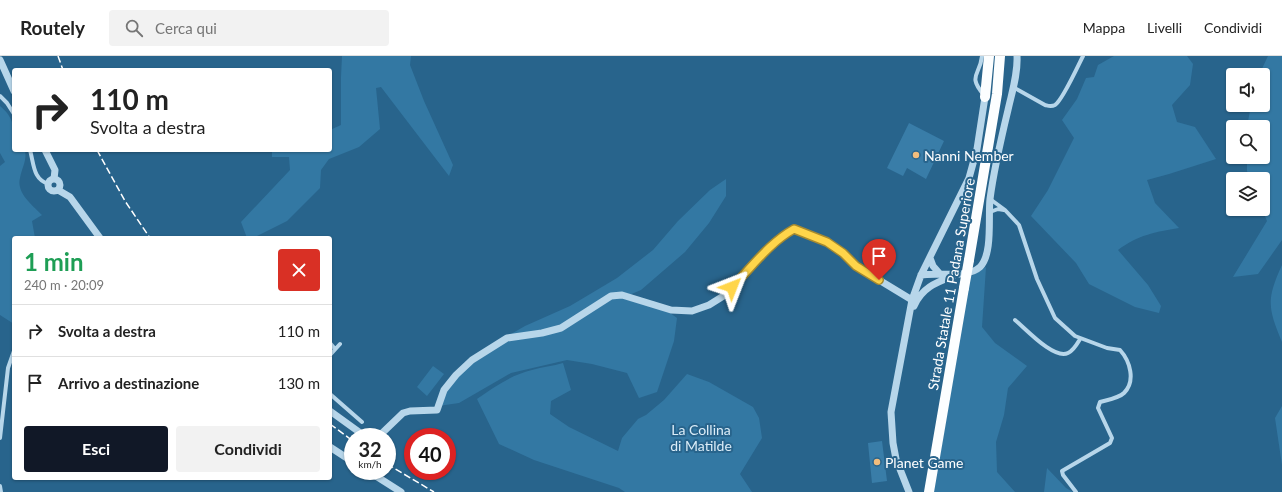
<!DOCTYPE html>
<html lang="it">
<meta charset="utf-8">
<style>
:root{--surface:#fff;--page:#f2f2f2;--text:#222;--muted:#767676;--line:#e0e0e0;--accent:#111827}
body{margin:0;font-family:Lato,sans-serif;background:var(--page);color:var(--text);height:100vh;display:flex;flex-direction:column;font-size:15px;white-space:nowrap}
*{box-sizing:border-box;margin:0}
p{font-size:13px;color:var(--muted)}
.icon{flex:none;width:22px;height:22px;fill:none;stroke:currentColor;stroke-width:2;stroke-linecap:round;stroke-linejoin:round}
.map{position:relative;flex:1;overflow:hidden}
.drawer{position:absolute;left:12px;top:180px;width:320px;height:244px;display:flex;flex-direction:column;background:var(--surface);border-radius:4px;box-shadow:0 1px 3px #0004}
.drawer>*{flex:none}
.banner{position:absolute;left:12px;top:12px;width:320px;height:84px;border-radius:4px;box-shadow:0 1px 3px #0004;background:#fff;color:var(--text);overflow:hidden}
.fabs{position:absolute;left:1226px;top:12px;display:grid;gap:8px}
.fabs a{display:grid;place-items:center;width:44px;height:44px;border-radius:4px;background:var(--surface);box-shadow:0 1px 3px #0004;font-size:20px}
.speed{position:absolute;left:344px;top:372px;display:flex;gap:8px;font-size:20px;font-weight:700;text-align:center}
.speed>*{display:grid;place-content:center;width:52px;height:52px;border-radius:50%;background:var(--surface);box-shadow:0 1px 3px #0004;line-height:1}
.speed small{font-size:10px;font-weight:400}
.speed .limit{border:6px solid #d22;background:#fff;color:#111}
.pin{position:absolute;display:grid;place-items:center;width:34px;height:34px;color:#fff;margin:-41px -17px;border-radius:50% 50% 50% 0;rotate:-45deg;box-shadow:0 0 4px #0007}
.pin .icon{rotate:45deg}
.me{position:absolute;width:44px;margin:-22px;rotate:45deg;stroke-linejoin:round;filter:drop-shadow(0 0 3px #0008)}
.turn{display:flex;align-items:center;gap:14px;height:84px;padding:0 12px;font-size:18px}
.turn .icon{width:52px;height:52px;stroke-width:2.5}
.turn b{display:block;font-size:28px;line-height:34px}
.round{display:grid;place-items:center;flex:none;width:42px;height:42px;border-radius:4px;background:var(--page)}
.overview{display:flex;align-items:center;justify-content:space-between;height:68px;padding:0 12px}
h1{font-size:24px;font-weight:700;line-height:30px;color:#1e9e55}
.action{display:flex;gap:8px;margin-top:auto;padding:8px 12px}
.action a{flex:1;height:46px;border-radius:4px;background:var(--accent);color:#fff;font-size:16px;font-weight:700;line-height:46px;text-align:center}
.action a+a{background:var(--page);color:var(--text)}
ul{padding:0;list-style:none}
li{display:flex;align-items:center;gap:12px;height:52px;padding:0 12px;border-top:1px solid var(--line)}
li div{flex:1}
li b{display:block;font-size:15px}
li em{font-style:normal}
header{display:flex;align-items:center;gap:24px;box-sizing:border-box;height:56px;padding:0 20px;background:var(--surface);border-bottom:1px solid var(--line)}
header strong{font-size:19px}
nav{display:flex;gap:22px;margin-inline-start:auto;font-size:14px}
.search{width:280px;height:36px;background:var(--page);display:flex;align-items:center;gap:10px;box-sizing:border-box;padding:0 14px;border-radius:4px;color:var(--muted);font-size:15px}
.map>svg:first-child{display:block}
.green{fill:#3378a3}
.building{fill:#397da8}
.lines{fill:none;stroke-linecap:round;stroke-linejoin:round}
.minor{stroke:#b7d6ea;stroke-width:4}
.tertiary{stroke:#b7d6ea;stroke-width:7}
.trunk{stroke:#fcfeff;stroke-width:10}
.rail{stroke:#fff;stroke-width:1.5;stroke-dasharray:7 3;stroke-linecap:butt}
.trunk-bridge{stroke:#fcfeff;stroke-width:10}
.route-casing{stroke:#a68a30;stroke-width:10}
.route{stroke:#ffd54a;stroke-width:7}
.poi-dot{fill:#f2bd7d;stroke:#28648c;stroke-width:1.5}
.labels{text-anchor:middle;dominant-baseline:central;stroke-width:4;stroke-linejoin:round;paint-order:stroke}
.poi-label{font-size:14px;fill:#fff;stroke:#28648c;text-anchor:start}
.street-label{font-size:14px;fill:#fff;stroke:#28648c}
.park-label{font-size:14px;fill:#dbedf8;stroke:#28648c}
</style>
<header>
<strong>Routely</strong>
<div class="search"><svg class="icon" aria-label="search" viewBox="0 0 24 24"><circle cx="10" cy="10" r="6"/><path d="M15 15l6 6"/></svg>Cerca qui</div>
<nav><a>Mappa</a><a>Livelli</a><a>Condividi</a></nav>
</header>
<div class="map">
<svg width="1282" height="436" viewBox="0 0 1282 436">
<rect width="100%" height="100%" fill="#28648c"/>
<path class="green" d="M342,0H411L410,9L424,45L453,109L449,120L381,31L376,32L380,73L359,91L329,103L321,114L320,132L287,165L253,182H247L241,166L290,114L289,101H272V94H330V74L341,69V21Z
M1114,0H1187L1193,8L1190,29L1172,49L1177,66L1195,71L1216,103L1169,118L1147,124L1155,147L1179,172C1155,176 1138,179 1118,194L1148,229L1161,250L1159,257L1135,251L1089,228L1076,207L1031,160L1048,134L1074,82L1062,64L1077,43L1086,22L1094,21L1098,9Z
M1268,0H1282V184L1258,218L1233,221L1267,165L1262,153L1263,123H1250L1247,115V101H1263V71H1247L1251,49H1263V19H1259Z
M0,50C16,63 14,75 14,94H25C27,105 22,111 20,122C16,137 33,150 42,159L32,165L35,182H14V268L0,259V110L5,106L0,97Z
M726,123V140L709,167L685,196L641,234L629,239L655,246L677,262L674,285L657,336L639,342L627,317L592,308L567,304L511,317L459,347L438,350V345L478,297L525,270L570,250L617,222L653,194L678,165L710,134Z
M1282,209V286C1268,252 1266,244 1282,209Z
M986,211L982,271L995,287L1027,310L1008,332L1004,359L996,386L997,416L1015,436H934L970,221Z
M563,307L571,334L551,345L550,358L569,371L618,395L622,382L638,363L646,359L664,344L687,318L709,326L753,351L759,362L762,382L740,418L752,436H625L619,432L534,404L499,388L477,343C494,331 511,319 532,314C542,311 553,310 563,307Z
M433,310L444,318L427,340L417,331Z
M1282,350V409L1275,362Z
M1047,412L1066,432L1073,436H1044Z"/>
<path class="building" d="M909,67L944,85L926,123L907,112L903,120L887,112Z
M882,385L887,425L872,427L868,387Z"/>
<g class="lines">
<path class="minor" d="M982,0C980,20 967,19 984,39
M1013,31L1045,49C1049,50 1051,51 1055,49C1062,45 1078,10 1083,0
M0,40L7,47L14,58
M30,94C34,108 33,124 49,128
M990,143L1005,154L1019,169L1037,223L1055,262L1075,280L1107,292L1120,294C1130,305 1136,325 1124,337C1119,342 1107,344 1100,346L1098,352L1112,382L1110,387L1062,415L1063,419L1076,436
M990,156L998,153L1004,154
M1015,264C1026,273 1054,304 1068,297C1074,294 1077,288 1080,283
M330,287L335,293
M330,299L340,288
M330,300V310
M330,338L362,366
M0,382L8,312L14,295
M0,430L1,436"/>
<path class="tertiary" d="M0,4L14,35
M45,94L55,114L54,123
M48 129a6 6 0 1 1 12 0a6 6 0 1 1-12 0Z
M58,134L70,141L100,182
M930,202L933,210L940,218
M921,219C938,216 967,223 980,211C993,198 988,161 990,143C994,113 1001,83 1008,54C1012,36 1018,18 1017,0
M914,250C922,232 935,227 953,220
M330,355L366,381
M378,381L403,357L410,355L437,354L444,334L456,319L472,304L507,282L542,277L561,272L611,240L622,239L671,254L692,255L709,249L725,239L767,194L783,179L794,173L827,186L843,197L856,210L912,244
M330,391L353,406
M368,415L401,436
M909,436L896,403L893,387L891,356L912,244L921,219L969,122L977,93L985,41"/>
<path class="trunk" d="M985,41L989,0
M969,204L997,38L1000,0
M929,436L964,232"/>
<path class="rail" d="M58,0L63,14
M97,94L125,145L150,182
M330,368L353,385
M387,408L434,436"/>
<path class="trunk-bridge" d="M964,232L969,204"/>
</g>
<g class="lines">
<g class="route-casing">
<path id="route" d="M732,231C752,211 769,187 794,173L827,186L843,197L856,210L879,224"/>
</g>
<use href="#route" class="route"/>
</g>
<g class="poi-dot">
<circle cx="916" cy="99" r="4"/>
<circle cx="877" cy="406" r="4"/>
</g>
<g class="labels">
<g class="poi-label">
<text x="924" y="99">Nanni Nember</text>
<text x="885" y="406">Planet Game</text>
</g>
<g class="street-label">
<text transform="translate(951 228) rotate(-80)">Strada Statale 11 Padana Superiore</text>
</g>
<g class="park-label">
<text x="701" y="373">La Collina<tspan x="701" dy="16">di Matilde</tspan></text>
</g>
</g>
</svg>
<div class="fabs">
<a><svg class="icon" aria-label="sound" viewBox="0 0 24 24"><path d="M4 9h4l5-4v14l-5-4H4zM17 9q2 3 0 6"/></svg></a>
<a><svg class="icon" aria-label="search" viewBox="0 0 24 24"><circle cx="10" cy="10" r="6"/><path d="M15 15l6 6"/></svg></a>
<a><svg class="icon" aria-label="layers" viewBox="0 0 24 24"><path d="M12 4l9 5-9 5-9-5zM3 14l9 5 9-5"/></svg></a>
</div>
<div class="speed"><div>32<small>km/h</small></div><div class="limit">40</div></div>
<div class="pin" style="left:879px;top:224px;background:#d93025"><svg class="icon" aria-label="arrive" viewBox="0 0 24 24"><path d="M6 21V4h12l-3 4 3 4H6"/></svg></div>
<svg class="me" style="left:732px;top:231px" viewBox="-20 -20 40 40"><path d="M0-17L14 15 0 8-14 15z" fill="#ffd54a" stroke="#fff" stroke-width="4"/></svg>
<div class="banner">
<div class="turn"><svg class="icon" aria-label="right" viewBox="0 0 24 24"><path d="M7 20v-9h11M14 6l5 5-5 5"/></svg><div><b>110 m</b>Svolta a destra</div></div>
</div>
<section class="drawer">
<div class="overview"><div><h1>1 min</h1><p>240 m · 20:09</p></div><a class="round" style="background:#d93025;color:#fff"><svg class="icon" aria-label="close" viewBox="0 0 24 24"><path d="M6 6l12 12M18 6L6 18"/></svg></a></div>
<ul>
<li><svg class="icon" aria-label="right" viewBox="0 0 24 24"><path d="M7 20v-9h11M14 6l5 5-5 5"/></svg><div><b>Svolta a destra</b></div><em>110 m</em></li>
<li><svg class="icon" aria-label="arrive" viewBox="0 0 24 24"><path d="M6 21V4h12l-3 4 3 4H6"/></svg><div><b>Arrivo a destinazione</b></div><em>130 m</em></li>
</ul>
<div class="action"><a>Esci</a><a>Condividi</a></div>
</section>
</div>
